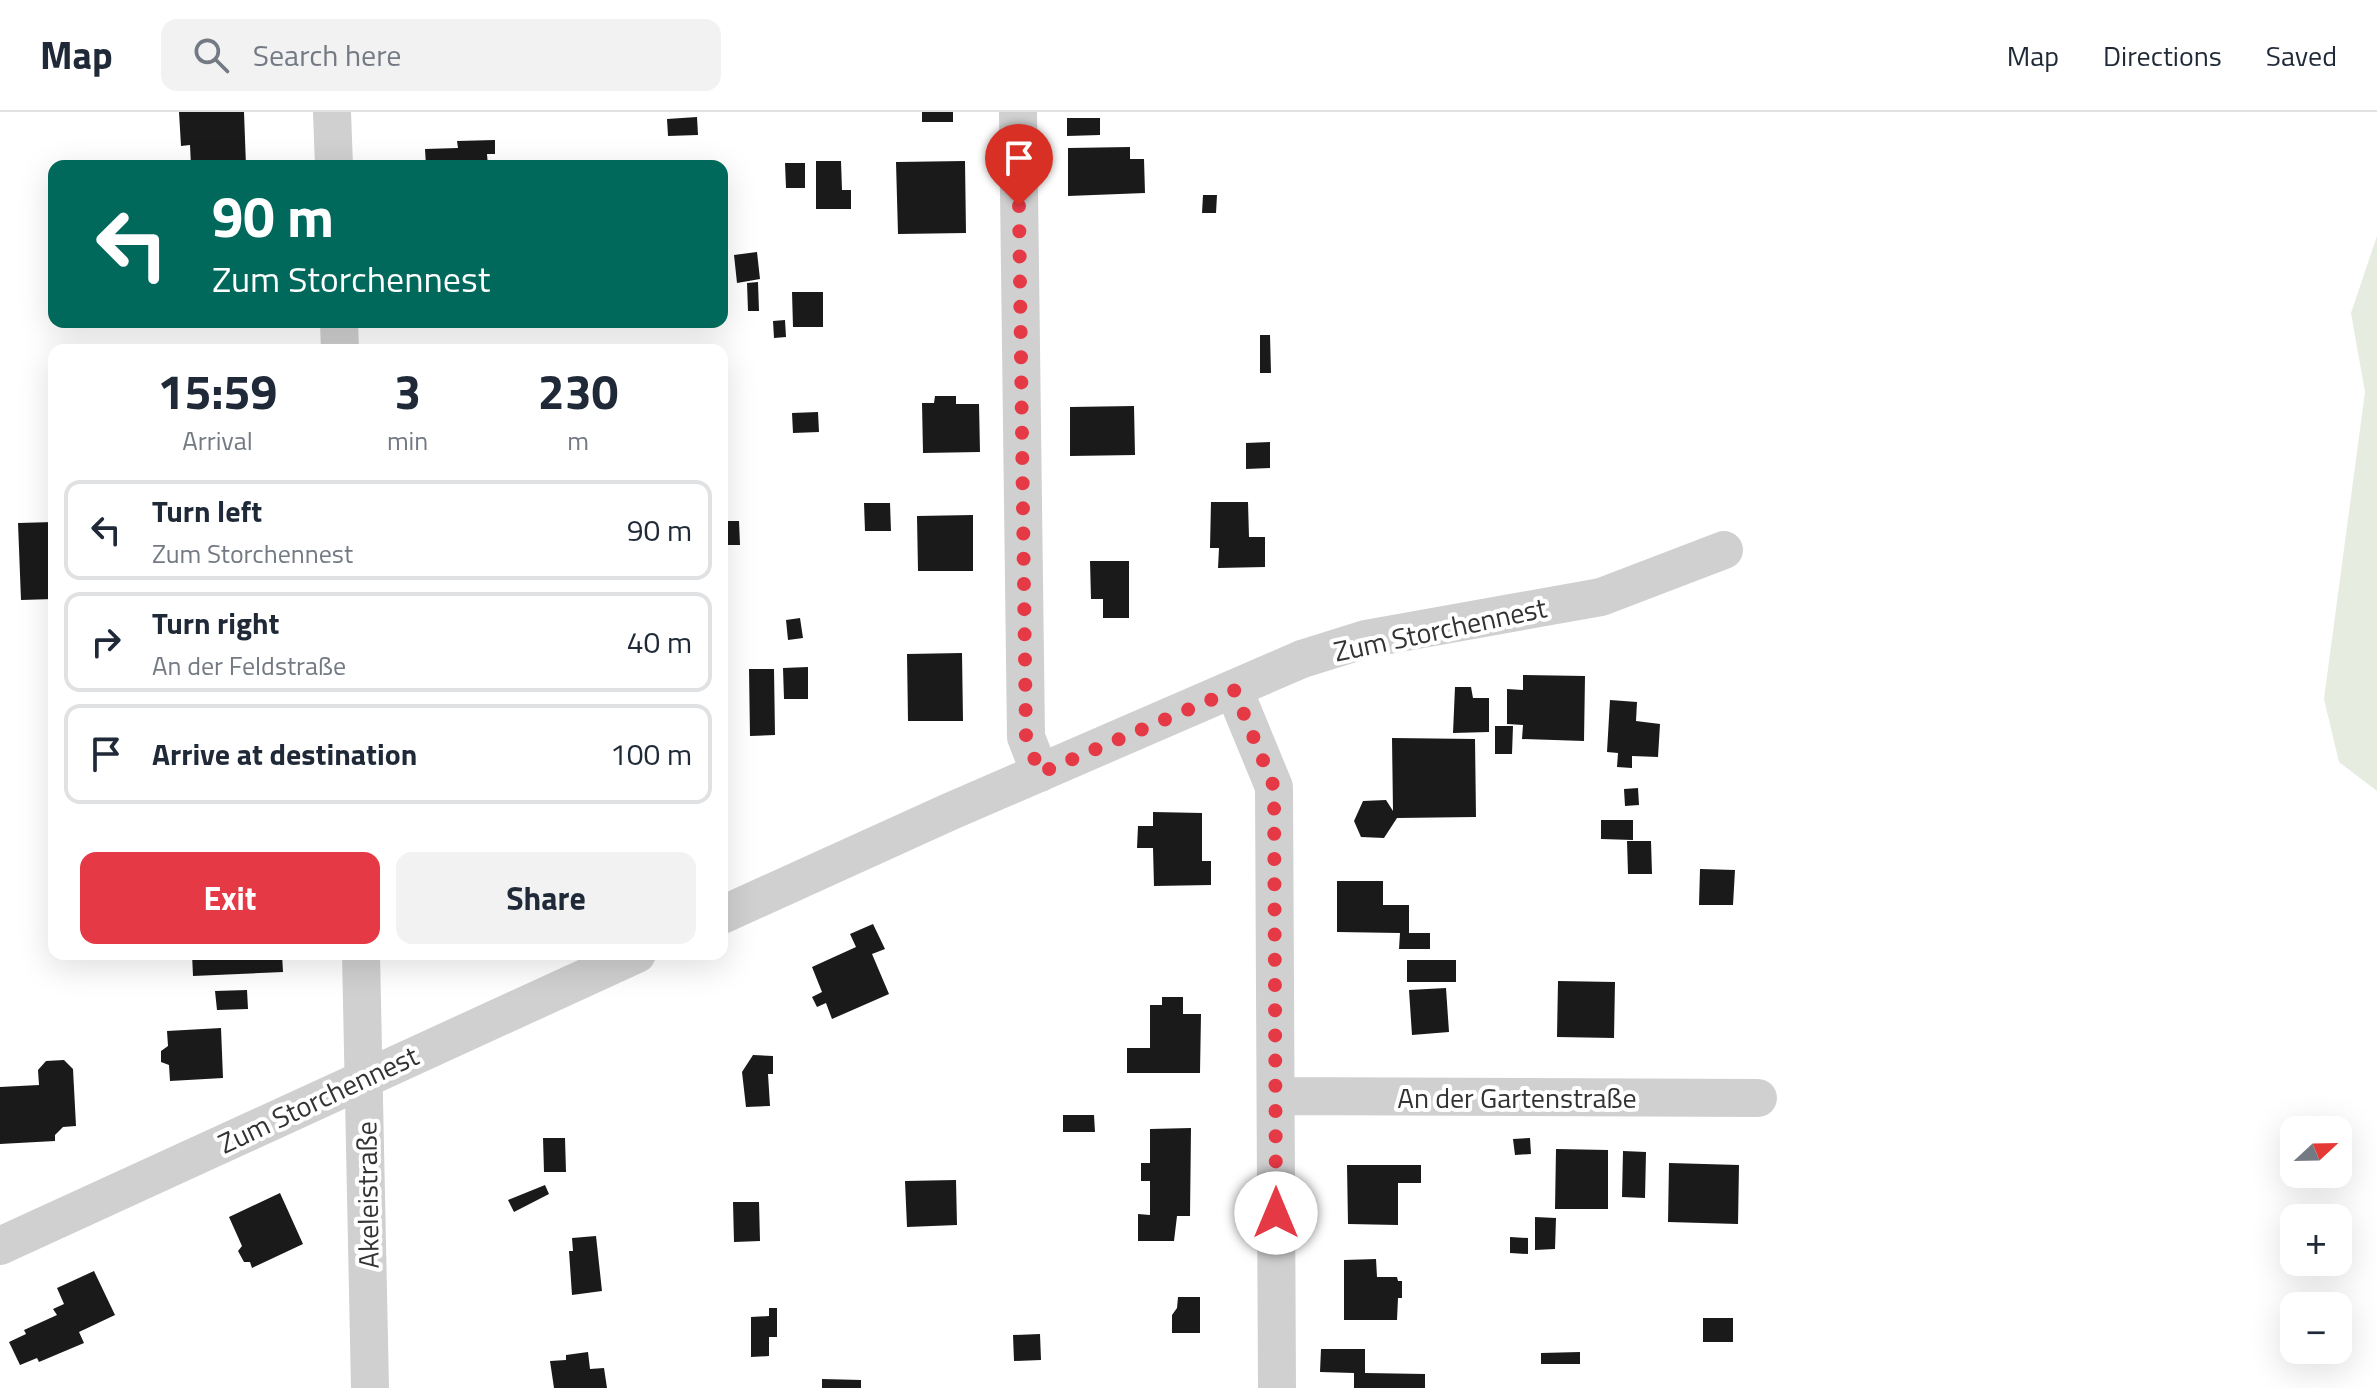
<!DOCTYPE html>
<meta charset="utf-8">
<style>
:root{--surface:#fff;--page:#f2f2f3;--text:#1f2937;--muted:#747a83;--line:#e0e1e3;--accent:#e63946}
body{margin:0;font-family:"Titillium Web",sans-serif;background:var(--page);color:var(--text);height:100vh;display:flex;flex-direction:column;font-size:30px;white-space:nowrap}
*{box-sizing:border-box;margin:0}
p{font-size:26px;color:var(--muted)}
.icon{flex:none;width:44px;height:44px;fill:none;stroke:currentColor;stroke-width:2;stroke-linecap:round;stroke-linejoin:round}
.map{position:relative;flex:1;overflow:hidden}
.drawer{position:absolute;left:48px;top:232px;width:680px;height:616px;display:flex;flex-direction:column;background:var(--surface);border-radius:16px;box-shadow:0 8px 32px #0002}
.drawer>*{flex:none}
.hud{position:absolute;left:48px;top:48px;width:680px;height:168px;border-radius:16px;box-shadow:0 8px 32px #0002;background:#00695c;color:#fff;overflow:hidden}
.needle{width:52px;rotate:68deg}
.fabs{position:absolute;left:2280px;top:1004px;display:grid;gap:16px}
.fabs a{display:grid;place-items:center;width:72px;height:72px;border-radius:16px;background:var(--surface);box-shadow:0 8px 32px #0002;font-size:40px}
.pin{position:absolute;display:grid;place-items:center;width:68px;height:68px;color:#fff;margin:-82px -34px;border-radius:50% 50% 50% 0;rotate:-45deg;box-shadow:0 0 8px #0007}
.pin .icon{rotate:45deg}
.me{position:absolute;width:88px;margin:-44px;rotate:0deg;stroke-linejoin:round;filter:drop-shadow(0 0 6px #0008)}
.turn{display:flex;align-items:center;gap:28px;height:168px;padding:0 32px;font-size:36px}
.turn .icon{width:104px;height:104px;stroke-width:2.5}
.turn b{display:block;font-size:56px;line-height:68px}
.eta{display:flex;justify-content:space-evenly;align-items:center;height:136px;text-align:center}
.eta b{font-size:48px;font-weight:700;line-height:56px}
.button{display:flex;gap:16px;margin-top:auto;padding:16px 32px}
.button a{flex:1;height:92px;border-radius:16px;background:var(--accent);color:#fff;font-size:32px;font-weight:700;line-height:92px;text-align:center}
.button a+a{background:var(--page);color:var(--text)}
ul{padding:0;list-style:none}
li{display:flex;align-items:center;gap:24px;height:100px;margin:0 16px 12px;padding:0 16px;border:4px solid var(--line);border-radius:16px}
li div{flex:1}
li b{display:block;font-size:30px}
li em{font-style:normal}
header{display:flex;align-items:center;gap:48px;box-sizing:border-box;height:112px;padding:0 40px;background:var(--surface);border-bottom:2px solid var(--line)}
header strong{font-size:38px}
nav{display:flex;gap:44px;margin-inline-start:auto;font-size:28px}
.search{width:560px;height:72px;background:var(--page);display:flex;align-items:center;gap:20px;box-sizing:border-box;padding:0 28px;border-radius:16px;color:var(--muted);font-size:30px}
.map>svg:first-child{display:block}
.green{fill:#e6ecdf}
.building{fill:#1a1a1a}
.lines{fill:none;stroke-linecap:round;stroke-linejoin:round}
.street{stroke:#d0d0d0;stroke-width:38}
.route{stroke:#e63946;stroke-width:14;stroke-dasharray:0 25.2}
.labels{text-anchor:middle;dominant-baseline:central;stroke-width:8;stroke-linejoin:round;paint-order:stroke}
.street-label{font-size:28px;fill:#333;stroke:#fff}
</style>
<header>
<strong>Map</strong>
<div class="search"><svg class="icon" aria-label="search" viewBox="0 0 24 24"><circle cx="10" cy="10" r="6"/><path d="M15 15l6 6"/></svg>Search here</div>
<nav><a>Map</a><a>Directions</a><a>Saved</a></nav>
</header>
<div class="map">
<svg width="2377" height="1276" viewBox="0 0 2377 1276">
<rect width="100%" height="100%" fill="#fff"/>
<path class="green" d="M2377,124V679L2339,650L2324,587L2365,280L2351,201Z"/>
<path class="building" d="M179,0H244L246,54H191L190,33L181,34Z
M922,0H953V10H922Z
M697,5L698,23L668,24L667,7Z
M1067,6H1100V23L1067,24Z
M495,28V42H487L488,54H426L425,37L458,36L457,29Z
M1130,35V47H1144L1145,81L1068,84V36Z
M816,49H841L842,78H851V97H816Z
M965,49L966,121L898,122L896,50Z
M785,51H805V76H786Z
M1203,83H1217L1216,101H1202Z
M757,140L760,167L737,171L734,143Z
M758,170L759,199H748L747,171Z
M792,180H823V215H793Z
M785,208L786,225L774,226L773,209Z
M1260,223H1270L1271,261H1260Z
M935,284H956V292H979L980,340L923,341L922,291H934Z
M1134,294L1135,343L1070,344V295Z
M818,300L819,320L793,321L792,301Z
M1270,330V356L1246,357V331Z
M1211,390H1248L1249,425H1265V455L1218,456L1219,436H1210Z
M864,391H890L891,419H865Z
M973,403V459H918L917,404Z
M722,409H739L740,433H722Z
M54,410V487L21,488L18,411Z
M1090,449H1129V506H1103V487H1091Z
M800,506L803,526L788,528L786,508Z
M962,541L963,609H908L907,542Z
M808,555V587H784L783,556Z
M749,557H774L775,623L750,624Z
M1523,563L1585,564L1584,629L1522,627L1523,613L1507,612V577L1523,578Z
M1455,575H1471L1473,586H1489V620L1453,621Z
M1610,588L1637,590L1636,609L1660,612L1658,645L1632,644V656L1617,655L1618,641L1607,640Z
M1495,614H1513L1512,642H1495Z
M1392,626L1475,627L1476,705L1397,706L1384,726L1361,725L1354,709L1363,689L1386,688L1393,699Z
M1638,676L1639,693L1625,694L1624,677Z
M1153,700L1202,701V749H1211V773L1154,774L1153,736H1137L1138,714H1153Z
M1601,708H1633V728L1601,727Z
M1627,729H1651L1652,762H1628Z
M1700,757L1735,758L1733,793H1699Z
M1337,769H1383V793H1409V821H1430V837H1399L1400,821L1337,820Z
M873,812L885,837L872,842L889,882L832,907L826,891L817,895L812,885L822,880L812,855L856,835L850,822Z
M192,842H282L283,860L193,864Z
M1407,848H1456V870H1407Z
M1558,869L1615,870L1614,926L1557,925Z
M1446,876L1449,920L1412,923L1409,878Z
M247,878L248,897L217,898L215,879Z
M1162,885H1183V902H1201L1200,961H1127V936H1150V893H1162Z
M221,916L223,966L170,969L169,953L161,950V939L168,934L167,919Z
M753,943L773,944V962H768L770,994L746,995L742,960Z
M64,948L73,957L76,1014L63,1015L55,1023V1029L0,1032V975L39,973L38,958L46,949Z
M1063,1003H1094L1095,1020H1063Z
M1191,1016L1190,1104H1177L1174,1129H1138V1102L1150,1103V1069H1141V1051H1150V1017Z
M543,1026H565L566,1060H544Z
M1530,1026L1531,1042L1515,1043L1513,1027Z
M1556,1037L1608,1038V1097H1555Z
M1623,1039L1646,1040L1645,1086L1622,1085Z
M1669,1051L1739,1053L1738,1112L1668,1110Z
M1347,1053H1421V1071H1398V1113L1348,1112Z
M956,1068L957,1113L907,1115L905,1069Z
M545,1073L549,1082L514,1100L508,1088Z
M280,1081L303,1132L252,1156L250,1150H244L238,1139L242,1134L229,1105Z
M733,1090H759L760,1129L734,1130Z
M1535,1105L1556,1106L1555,1137L1535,1138Z
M596,1124L602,1179L572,1183L569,1139H573L572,1126Z
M1510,1125L1528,1126V1142L1510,1141Z
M1376,1147L1377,1165H1397L1398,1169H1402V1186H1398L1397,1208H1344V1148Z
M94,1159L115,1203L79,1220L84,1231L39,1250L37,1246L20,1253L9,1230L26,1222L24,1218L57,1203L53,1197L64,1192L57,1176Z
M1178,1185H1200V1221H1172V1203L1177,1196Z
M769,1196H777V1225H769V1244L751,1245V1205L769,1204Z
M1703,1206H1733V1230H1703Z
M1040,1222L1041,1248L1014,1249L1013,1223Z
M1321,1237H1365V1261L1425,1262V1276H1354V1261L1320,1260Z
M588,1240L590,1257L604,1256L607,1276H554L550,1249L566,1248V1243Z
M1580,1240V1252H1541V1241Z
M822,1267L861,1268V1276H822Z"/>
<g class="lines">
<path class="street" d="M332,0L334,54
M1018,0L1026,625L1040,661
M339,210L340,238
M1234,578L1274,675L1277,1276
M722,803L949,700L1302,547L1366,527L1601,485L1724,438
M361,842L370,1276
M1276,984L1758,986
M0,1134L637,842"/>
</g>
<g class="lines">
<path class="route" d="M1019,94L1026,625L1040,661L1234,578L1274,675L1276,1101"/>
</g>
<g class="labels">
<g class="street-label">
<text transform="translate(1440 517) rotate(-12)">Zum Storchennest</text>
<text x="1517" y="985">An der Gartenstraße</text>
<text transform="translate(318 987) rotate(-25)">Zum Storchennest</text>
<text transform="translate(367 1083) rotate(-91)">Akeleistraße</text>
</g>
</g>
</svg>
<div class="fabs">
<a><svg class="needle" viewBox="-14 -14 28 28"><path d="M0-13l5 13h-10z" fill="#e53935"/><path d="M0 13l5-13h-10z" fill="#747a83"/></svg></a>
<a>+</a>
<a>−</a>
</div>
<div class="pin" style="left:1019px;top:94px;background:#d93025"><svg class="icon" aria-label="arrive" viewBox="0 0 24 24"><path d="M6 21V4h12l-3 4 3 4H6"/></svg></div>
<svg class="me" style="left:1276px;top:1101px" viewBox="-20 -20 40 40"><circle r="19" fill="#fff"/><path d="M0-13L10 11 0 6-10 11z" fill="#e63946"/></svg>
<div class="hud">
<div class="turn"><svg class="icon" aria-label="left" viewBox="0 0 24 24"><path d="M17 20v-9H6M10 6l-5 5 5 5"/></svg><div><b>90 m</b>Zum Storchennest</div></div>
</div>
<section class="drawer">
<div class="eta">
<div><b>15:59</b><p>Arrival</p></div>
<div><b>3</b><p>min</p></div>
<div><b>230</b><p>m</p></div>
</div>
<ul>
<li><svg class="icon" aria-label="left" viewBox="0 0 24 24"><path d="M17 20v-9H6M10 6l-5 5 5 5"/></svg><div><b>Turn left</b><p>Zum Storchennest</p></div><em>90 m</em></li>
<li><svg class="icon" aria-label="right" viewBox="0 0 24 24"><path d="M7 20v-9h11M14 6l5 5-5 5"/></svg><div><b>Turn right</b><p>An der Feldstraße</p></div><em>40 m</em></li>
<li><svg class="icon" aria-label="arrive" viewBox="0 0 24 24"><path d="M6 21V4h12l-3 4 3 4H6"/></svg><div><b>Arrive at destination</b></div><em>100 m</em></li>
</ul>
<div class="button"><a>Exit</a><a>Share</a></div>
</section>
</div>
